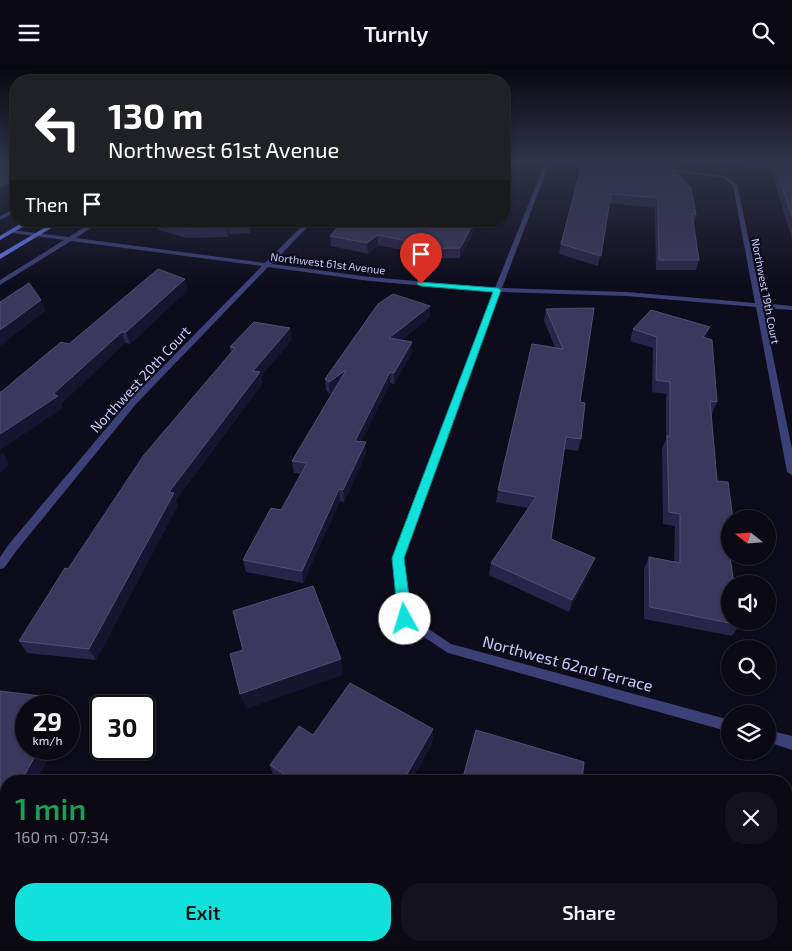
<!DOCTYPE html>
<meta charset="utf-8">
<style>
:root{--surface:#0a0914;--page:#13121d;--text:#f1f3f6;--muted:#999aa0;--line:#2a2a34;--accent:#10e2db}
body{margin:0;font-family:"Exo 2",sans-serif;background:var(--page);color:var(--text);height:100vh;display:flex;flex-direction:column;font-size:19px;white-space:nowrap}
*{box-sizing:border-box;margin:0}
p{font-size:16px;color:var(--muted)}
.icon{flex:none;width:28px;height:28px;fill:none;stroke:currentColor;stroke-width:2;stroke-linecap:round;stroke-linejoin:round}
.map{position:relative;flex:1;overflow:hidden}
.sheet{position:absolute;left:0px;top:710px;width:792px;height:176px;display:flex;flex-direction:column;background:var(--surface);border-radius:20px 20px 0 0;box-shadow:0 1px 4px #0004,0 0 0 1px var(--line)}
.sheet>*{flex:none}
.guide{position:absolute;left:10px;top:10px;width:500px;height:152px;border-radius:20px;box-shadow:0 1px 4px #0004,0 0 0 1px var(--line);background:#202124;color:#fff;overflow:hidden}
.needle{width:32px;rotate:287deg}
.fabs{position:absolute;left:721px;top:445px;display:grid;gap:10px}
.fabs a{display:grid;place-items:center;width:55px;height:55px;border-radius:50%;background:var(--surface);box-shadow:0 1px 4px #0004,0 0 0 1px var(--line);font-size:25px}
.speed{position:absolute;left:15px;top:630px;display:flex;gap:10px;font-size:25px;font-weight:700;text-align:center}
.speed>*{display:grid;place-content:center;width:65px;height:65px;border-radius:50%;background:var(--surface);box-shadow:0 1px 4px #0004,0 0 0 1px var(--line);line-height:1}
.speed small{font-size:12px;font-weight:400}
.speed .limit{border:2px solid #111;border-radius:8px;background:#fff;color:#111}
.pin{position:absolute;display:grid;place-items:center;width:42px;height:42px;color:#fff;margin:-51px -21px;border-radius:50% 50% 50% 0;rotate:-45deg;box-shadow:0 0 5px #0007}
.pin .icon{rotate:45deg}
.me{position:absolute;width:55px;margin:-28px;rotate:354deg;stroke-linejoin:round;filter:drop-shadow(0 0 4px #0008)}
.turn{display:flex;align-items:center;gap:18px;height:105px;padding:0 15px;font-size:22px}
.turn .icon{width:65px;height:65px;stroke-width:2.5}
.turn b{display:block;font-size:35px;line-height:42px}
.then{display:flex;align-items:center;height:48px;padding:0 15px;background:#0003;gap:10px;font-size:19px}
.round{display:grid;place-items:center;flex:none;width:52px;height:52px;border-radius:20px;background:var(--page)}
.overview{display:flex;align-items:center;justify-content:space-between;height:85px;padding:0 15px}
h1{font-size:30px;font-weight:600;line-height:38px;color:#1e9e55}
.button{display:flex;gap:10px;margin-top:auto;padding:10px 15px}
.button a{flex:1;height:58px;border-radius:20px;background:var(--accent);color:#111;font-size:20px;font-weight:600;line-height:58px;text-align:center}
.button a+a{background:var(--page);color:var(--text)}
header{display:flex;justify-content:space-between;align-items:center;height:65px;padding:0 15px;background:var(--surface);font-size:22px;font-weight:600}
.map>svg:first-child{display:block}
.water{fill:#0e273d}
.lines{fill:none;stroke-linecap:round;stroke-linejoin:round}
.minor{fill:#3b4077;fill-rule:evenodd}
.secondary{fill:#6877f4;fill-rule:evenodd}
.wall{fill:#282648}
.shaded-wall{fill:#16142e}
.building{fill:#3a385c;stroke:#504f75}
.route{fill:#10e2db;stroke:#0a938e}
.labels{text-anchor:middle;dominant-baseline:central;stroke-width:4;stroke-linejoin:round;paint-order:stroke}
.far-street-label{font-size:11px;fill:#cacbfb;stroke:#0d0c1b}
.street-label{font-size:14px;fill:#cacbfb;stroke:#0d0c1b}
.near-street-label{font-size:16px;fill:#cacbfb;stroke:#0d0c1b}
</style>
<header><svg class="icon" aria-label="menu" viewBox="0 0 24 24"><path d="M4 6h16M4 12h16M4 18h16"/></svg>Turnly<svg class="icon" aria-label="search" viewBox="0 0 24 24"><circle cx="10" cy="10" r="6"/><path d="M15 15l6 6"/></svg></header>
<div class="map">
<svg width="792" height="886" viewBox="0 0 792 886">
<rect width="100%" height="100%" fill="#0d0c1b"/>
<path class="water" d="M153,880H286L310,886H148Z"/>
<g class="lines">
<path class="minor" d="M551,97H556L547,104L502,223L627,227L755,238L733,121L724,113L661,104L663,103L725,111L737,119L762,238L792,241V245L763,243L792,384V410L787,407L756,242L627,231L500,227L403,493L411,552L451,579L730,655V667L448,588L401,557L399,554L393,493L494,227L370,216L268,202L136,339L17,485L4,503L0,504V492L9,479L130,335L262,201L71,176L0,220V215L64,175L13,168L10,166L11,165L69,172L94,156H101L76,173L265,198L307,156H313L272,199L370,212L495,223L543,103Z
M16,143V147L0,155V151Z
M768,665L792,671V685L768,677Z"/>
<path class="secondary" d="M25,156H33L0,175V171Z
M56,156H63L0,194V189Z"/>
</g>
<path class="wall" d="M578,97H663L662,98L696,150L694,157L699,195L696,205H656L655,143L610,138L598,201L559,189L561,179L580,106L577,99Z
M705,97H792V175L771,104Z
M152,156H254L250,168L229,169L228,172L187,173L159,165Z
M343,156H479L460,193L413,194L412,187L378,180L368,189L331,181L330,171Z
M188,225L130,279L125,278L61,339L63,343L1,327Z
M430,241V252L401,275L412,288L394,319L390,318L361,377L366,389L344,437L340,436L303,518L246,507L243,495L281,445L301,409L294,408L292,396L333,327L330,329L326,325L325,314Z
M594,243L580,337L581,374L578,386L564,384L551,474L591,505L569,547L489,510L491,498L528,443L496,437L498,425L555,282L544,256L546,244Z
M633,264L706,273L717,337L712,349H711L717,416L730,454V481L729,483L739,560L732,571L644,554V504L649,492L674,497L675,461L663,459L662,383L666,374V329L652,327L653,283L630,276Z
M292,275L261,311L262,319L176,435L178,440L96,595L27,588L19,576L68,504L231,287L230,282Z
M0,626L73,645L26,684H53L36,716H6V733L0,732Z
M433,664L432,679L411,716H277L275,715L270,700L313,670Z
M792,781V877L786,809V786Z"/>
<path class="shaded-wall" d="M510,97H514L504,113V106Z
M16,114V125L0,133V122Z
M249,156H254L250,168L248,159Z
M475,156H479L460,193V183Z
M228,159L229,169L228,172L226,162Z
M378,170V180L368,189L367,178Z
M185,214L188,225L130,279L126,267Z
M41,235L46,246L0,281V265Z
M430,241V252L389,284V273Z
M710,262L706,274L703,272Z
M290,263L292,275L261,311L262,319L176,435L178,440L96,595L89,584L169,427L253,306Z
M122,267L125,278L61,339L63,343L0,385V369Z
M412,277V288L394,319V308Z
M346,305L347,316L330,329L329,317Z
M390,307V318L356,388L355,376Z
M366,377V389L344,437L343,425Z
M3,387L9,399L0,408V389Z
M339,424L340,436L303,518L302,506Z
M595,493L591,505L569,547L572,535Z
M341,594L343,610L246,644L240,629Z
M65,634L73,645L69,654V641H61Z
M433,664L432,679L411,716H403Z
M39,684H53L36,716H21Z
M0,807L3,809L0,814Z"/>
<path class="building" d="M0,97H16V114L0,122Z
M504,97H510L504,106Z
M582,97H646L669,99L691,123L696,150L692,149L699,195H659L658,133L611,129L601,191L561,179L582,98Z
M774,97H792V152Z
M161,156H249L248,159H228L226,162L185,163Z
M343,156H475L460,183L414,184L412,177L378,170L367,178L330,171Z
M158,204L185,214L126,267H122L53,329L58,331L0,369V327H1L61,277L69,279Z
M29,218L41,235L0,265V237Z
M393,229L430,241L389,273L412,277L394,308L390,307L355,376L366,377L343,425L339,424L302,506L243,495L271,443L281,445L307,398L292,396L346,305L329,317L325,314L378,239Z
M594,243L580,337L585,338L581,374L566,372L551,474L595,493L572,535L491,498L536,432L498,425L532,279L563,284L546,244Z
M651,245L710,262L703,272L712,275L717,337L710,336L717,416L728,417L733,454H730V471H727L734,519H730V556H739V560L650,542L649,492L680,498V449L669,447L667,371H670V317L656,315L657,272L633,264Z
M254,257L290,263L253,306L260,307L169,427L174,428L89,584L19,576L65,503L68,504L144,390L235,283L230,282Z
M313,521L341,594L240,629L230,589L243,585L233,546Z
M350,618L433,664L403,716H295L270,700L299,661L313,670Z
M0,626L65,634L61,641H26V684H39L21,716H6V724H0Z
M476,665L584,697L582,716H462Z"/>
<linearGradient id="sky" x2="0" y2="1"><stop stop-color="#07070f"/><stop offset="0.44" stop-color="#2f344a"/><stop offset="1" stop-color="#2f344a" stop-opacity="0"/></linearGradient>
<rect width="792" height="221" fill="url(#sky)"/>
<path class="route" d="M418,217L498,223L501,225L404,493L412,554L410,558H400L398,554L392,493L493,227L421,221L417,219Z"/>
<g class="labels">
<g class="far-street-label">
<text transform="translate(328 198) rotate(7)">Northwest 61st Avenue</text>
<text transform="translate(766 226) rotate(79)">Northwest 19th Court</text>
</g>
<g class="street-label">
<text transform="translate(140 314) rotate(-47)">Northwest 20th Court</text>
</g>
<g class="near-street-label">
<text transform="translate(568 598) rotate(15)">Northwest 62nd Terrace</text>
</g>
</g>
</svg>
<div class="fabs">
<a><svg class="needle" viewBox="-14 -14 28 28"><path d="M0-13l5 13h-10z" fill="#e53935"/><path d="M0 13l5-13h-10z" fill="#999aa0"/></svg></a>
<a><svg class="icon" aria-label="sound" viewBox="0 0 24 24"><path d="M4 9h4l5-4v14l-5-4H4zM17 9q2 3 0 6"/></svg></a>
<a><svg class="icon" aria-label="search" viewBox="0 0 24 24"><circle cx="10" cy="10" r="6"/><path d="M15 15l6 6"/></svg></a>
<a><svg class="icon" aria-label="layers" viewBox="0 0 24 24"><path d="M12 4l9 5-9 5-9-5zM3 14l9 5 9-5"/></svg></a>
</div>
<div class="speed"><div>29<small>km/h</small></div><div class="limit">30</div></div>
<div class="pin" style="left:421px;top:219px;background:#d93025"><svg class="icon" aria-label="arrive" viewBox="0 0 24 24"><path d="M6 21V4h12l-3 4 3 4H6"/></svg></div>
<svg class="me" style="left:405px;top:554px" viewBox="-20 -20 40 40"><circle r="19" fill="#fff"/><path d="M0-13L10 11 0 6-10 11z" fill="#10e2db"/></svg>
<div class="guide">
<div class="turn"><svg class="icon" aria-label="left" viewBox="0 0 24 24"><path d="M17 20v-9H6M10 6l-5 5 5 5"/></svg><div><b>130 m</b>Northwest 61st Avenue</div></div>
<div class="then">Then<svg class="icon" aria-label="arrive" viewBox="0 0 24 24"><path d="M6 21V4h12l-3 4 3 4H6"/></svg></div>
</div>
<section class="sheet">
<div class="overview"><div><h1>1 min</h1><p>160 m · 07:34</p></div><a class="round"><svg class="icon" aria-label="close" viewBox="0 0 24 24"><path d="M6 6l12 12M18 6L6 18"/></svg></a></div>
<div class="button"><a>Exit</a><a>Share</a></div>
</section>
</div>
